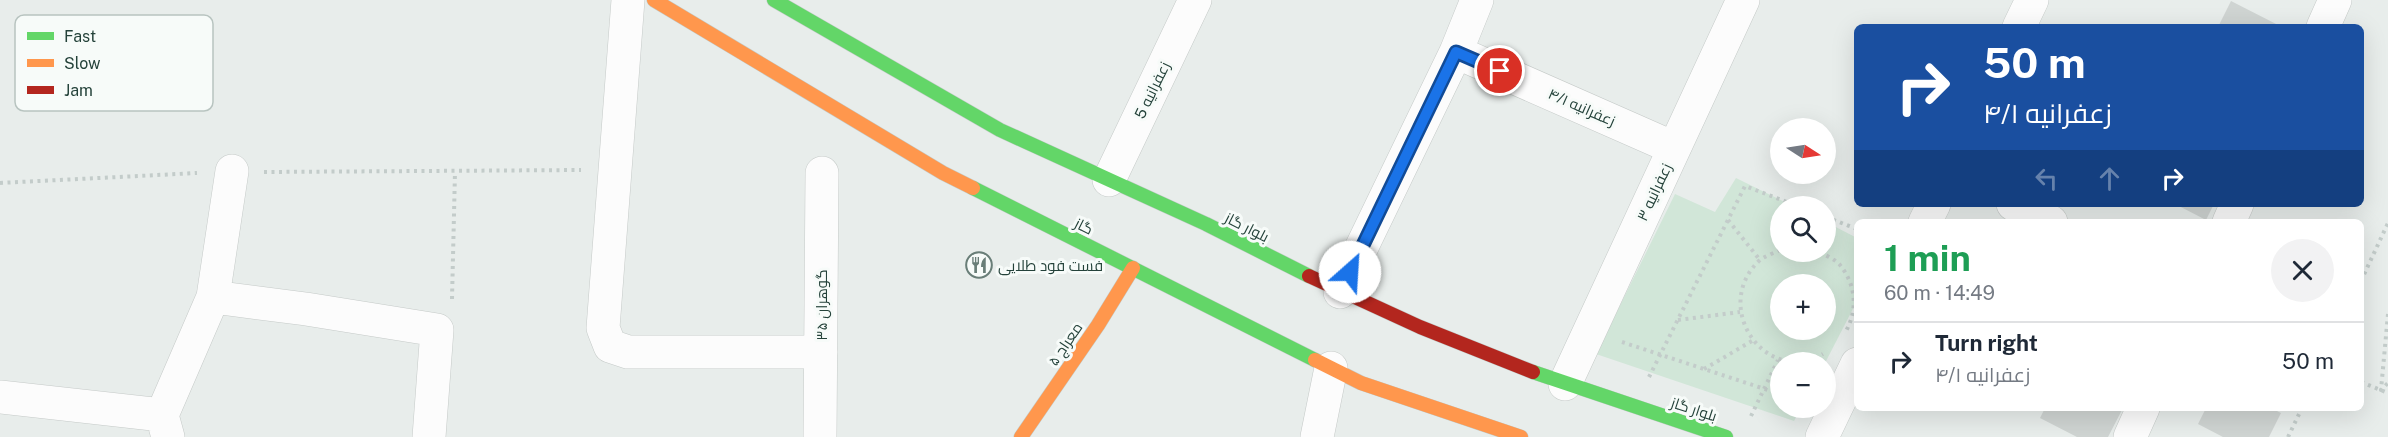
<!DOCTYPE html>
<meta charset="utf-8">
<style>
:root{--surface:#fff;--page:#f2f2f3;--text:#1f2937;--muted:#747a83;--line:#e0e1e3}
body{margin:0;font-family:"Public Sans",Cairo,sans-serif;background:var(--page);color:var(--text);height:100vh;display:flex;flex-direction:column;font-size:22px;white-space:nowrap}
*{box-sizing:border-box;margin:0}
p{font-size:20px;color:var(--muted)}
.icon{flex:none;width:33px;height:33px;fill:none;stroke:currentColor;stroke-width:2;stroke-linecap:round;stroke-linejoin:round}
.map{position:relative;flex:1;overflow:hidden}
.side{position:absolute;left:1854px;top:219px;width:510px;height:192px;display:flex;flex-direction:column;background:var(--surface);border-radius:9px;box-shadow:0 6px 24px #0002}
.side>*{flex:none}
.banner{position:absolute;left:1854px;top:24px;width:510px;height:183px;border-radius:9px;box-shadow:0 6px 24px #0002;background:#1a4fa0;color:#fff;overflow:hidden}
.needle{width:39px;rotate:102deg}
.fabs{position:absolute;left:1770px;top:118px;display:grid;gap:12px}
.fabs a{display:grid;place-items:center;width:66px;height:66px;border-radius:50%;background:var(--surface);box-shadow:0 6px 24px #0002;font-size:30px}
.pin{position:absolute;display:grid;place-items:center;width:51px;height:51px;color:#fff;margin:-26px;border:3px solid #fff;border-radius:50%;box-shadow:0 2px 6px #0007}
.me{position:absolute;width:66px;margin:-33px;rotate:26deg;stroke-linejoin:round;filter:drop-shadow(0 0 4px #0008)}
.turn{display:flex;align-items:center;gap:21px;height:126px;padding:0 30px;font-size:27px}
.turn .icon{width:78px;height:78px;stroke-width:2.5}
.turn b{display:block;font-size:42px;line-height:51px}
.lanes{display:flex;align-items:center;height:57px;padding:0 30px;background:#0003;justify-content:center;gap:30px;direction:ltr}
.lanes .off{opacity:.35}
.round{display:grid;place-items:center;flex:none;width:63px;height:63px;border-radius:32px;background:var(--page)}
.head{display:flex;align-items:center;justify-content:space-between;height:102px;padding:0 30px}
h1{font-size:36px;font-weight:700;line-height:45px;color:#1e9e55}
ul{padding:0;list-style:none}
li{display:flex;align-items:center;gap:18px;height:78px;padding:0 30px;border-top:2px solid var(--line)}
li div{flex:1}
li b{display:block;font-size:22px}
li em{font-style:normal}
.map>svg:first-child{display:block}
.green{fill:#d1e6d8;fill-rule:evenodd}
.building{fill:#cfd4d2}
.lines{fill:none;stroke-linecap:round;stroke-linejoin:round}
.street-casing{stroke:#c5cac8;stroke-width:34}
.fast-casing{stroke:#c3cbc8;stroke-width:15}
.slow-casing{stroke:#c3cbc8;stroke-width:15}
.jam-casing{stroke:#c3cbc8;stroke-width:15}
.path{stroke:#c3ccca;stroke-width:4;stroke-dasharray:3 4.5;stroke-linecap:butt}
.street{stroke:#fcfcfc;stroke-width:33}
.fast{stroke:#63d668;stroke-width:14}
.slow{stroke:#ff974d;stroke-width:14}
.jam{stroke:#b3261e;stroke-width:14}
.route-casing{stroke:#114b97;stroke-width:15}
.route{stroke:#1a73e8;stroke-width:10}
.labels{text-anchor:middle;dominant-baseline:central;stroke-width:6;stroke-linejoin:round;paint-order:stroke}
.street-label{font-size:15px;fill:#24423a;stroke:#f7fbf9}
.poi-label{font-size:15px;fill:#24423a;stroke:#f7fbf9;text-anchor:start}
.key{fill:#f7fbf9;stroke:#b8c4c0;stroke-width:1.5}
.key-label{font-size:16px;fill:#24423a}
</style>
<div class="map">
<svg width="2388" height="437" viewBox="0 0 2388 437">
<rect width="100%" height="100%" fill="#e8edeb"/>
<path class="green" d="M1736,178L1795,207H1780V252H1826V222L1857,238V301L1825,363H1780V408H1801L1794,421L1596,354L1675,194L1715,212ZM1780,285H1826V330H1780Z"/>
<path class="building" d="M2231,1L2282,27H2218Z
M2175,204H2214L2206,220Z
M2045,408H2123L2108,437H2077L2040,418Z
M2206,408H2271L2281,413L2269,437H2223L2198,424Z"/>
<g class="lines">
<g class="street-casing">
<path id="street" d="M628,0L603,328L610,346L628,352H821
M2019,27L2032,0
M2323,27L2335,0
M1456,52L1674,148
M1109,180L1195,0
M2013,204L2051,222
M1925,222L1934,204
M2229,222L2237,204
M1340,292L1456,52L1477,0
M213,297L306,309L437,330L429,437
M1565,384L1743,0
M0,397L162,415L168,437
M162,415L213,297L232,171
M820,437L822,173
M1317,437L1331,368
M1822,437L1857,364
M2130,437L2143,408"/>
</g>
<g class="fast-casing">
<path id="fast" d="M774,0L1000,130L1206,224L1309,276
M973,188L1315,360
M1533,372L1726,437"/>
</g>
<g class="slow-casing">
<path id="slow" d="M654,0L943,173L973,188
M1315,360L1361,383L1521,437
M1021,437L1098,325L1133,268"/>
</g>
<g class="jam-casing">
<path id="jam" d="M1309,276L1420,327L1533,372"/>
</g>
<path class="path" d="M264,172L581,170
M0,183L197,173
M1826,217L1857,229
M1728,220L1760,260
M1780,250C1774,253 1765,256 1760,260C1710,306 1765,387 1823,354
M1820,252C1826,256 1835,259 1840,265C1856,285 1858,309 1846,331
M2361,281L2388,223
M452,299L455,172
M2388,314L2381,390L2388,383
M1678,320L1740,312
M1622,342L1780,394
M1704,369L1752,341
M1649,377L1745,186L1800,207
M2361,382L2388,393
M1751,416L1778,360
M2288,437L2302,408"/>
<use href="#street" class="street"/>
<use href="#fast" class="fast"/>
<use href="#slow" class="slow"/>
<use href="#jam" class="jam"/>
</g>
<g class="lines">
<g class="route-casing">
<path id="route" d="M1350,272L1456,52L1500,71"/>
</g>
<use href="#route" class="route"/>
</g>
<defs>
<g id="restaurant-ring" transform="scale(1.35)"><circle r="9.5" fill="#f7fbf9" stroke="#697e78" stroke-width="1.5"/><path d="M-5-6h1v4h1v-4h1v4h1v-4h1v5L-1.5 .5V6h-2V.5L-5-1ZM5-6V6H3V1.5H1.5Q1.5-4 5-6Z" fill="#697e78"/></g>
</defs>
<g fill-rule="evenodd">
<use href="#restaurant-ring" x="979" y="265"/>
</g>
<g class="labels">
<g class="street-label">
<text transform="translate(1152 90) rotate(-64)">5 زعفرانیه</text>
<text transform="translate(1582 107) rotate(24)">زعفرانیه ۴/۱</text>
<text transform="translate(1654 192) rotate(-65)">زعفرانیه ۳</text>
<text transform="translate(1084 226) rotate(27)">گاز</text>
<text transform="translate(1247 227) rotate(27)">بلوار گاز</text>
<text transform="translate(821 305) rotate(-90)">گوهران ۳۵</text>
<text transform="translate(1065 344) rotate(-56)">معراج ۵</text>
<text transform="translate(1694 409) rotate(18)">بلوار گاز</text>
</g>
<g class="poi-label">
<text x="998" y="265">فست فود طلایی</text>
</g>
</g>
<rect x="15" y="15" width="198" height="96" rx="9" class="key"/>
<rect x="27" y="32" width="27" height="8" fill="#63d668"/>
<rect x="27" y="59" width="27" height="8" fill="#ff974d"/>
<rect x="27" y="86" width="27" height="8" fill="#b3261e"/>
<g class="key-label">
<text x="64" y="42">Fast</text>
<text x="64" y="69">Slow</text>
<text x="64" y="96">Jam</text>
</g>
</svg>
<div class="fabs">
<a><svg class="needle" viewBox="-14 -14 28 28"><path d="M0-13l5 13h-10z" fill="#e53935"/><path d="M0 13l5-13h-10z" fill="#747a83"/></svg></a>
<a><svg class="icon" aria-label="search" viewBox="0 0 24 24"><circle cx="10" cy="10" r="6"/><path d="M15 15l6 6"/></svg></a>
<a>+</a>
<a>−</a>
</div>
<div class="pin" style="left:1500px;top:71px;background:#d93025"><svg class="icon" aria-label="arrive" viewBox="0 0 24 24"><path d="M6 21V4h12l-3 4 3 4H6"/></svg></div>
<svg class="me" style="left:1350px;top:272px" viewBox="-20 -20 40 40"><circle r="19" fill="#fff"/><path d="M0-13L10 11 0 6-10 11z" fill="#1a73e8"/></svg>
<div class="banner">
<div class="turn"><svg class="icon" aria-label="right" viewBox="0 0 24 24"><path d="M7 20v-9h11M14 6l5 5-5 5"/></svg><div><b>50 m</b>زعفرانیه ۴/۱</div></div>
<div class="lanes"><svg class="icon off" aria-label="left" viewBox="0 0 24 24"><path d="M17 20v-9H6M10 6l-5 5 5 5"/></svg><svg class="icon off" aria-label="ahead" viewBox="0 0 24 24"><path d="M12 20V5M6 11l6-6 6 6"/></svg><svg class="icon" aria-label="right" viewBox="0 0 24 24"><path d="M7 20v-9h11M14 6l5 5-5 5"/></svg></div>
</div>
<section class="side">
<div class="head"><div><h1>1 min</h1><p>60 m · 14:49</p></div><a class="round"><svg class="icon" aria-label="close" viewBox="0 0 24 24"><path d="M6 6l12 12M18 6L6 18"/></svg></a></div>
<ul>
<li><svg class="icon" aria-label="right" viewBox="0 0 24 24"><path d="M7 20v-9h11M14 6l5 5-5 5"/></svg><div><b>Turn right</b><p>زعفرانیه ۴/۱</p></div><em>50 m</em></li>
</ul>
</section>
</div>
